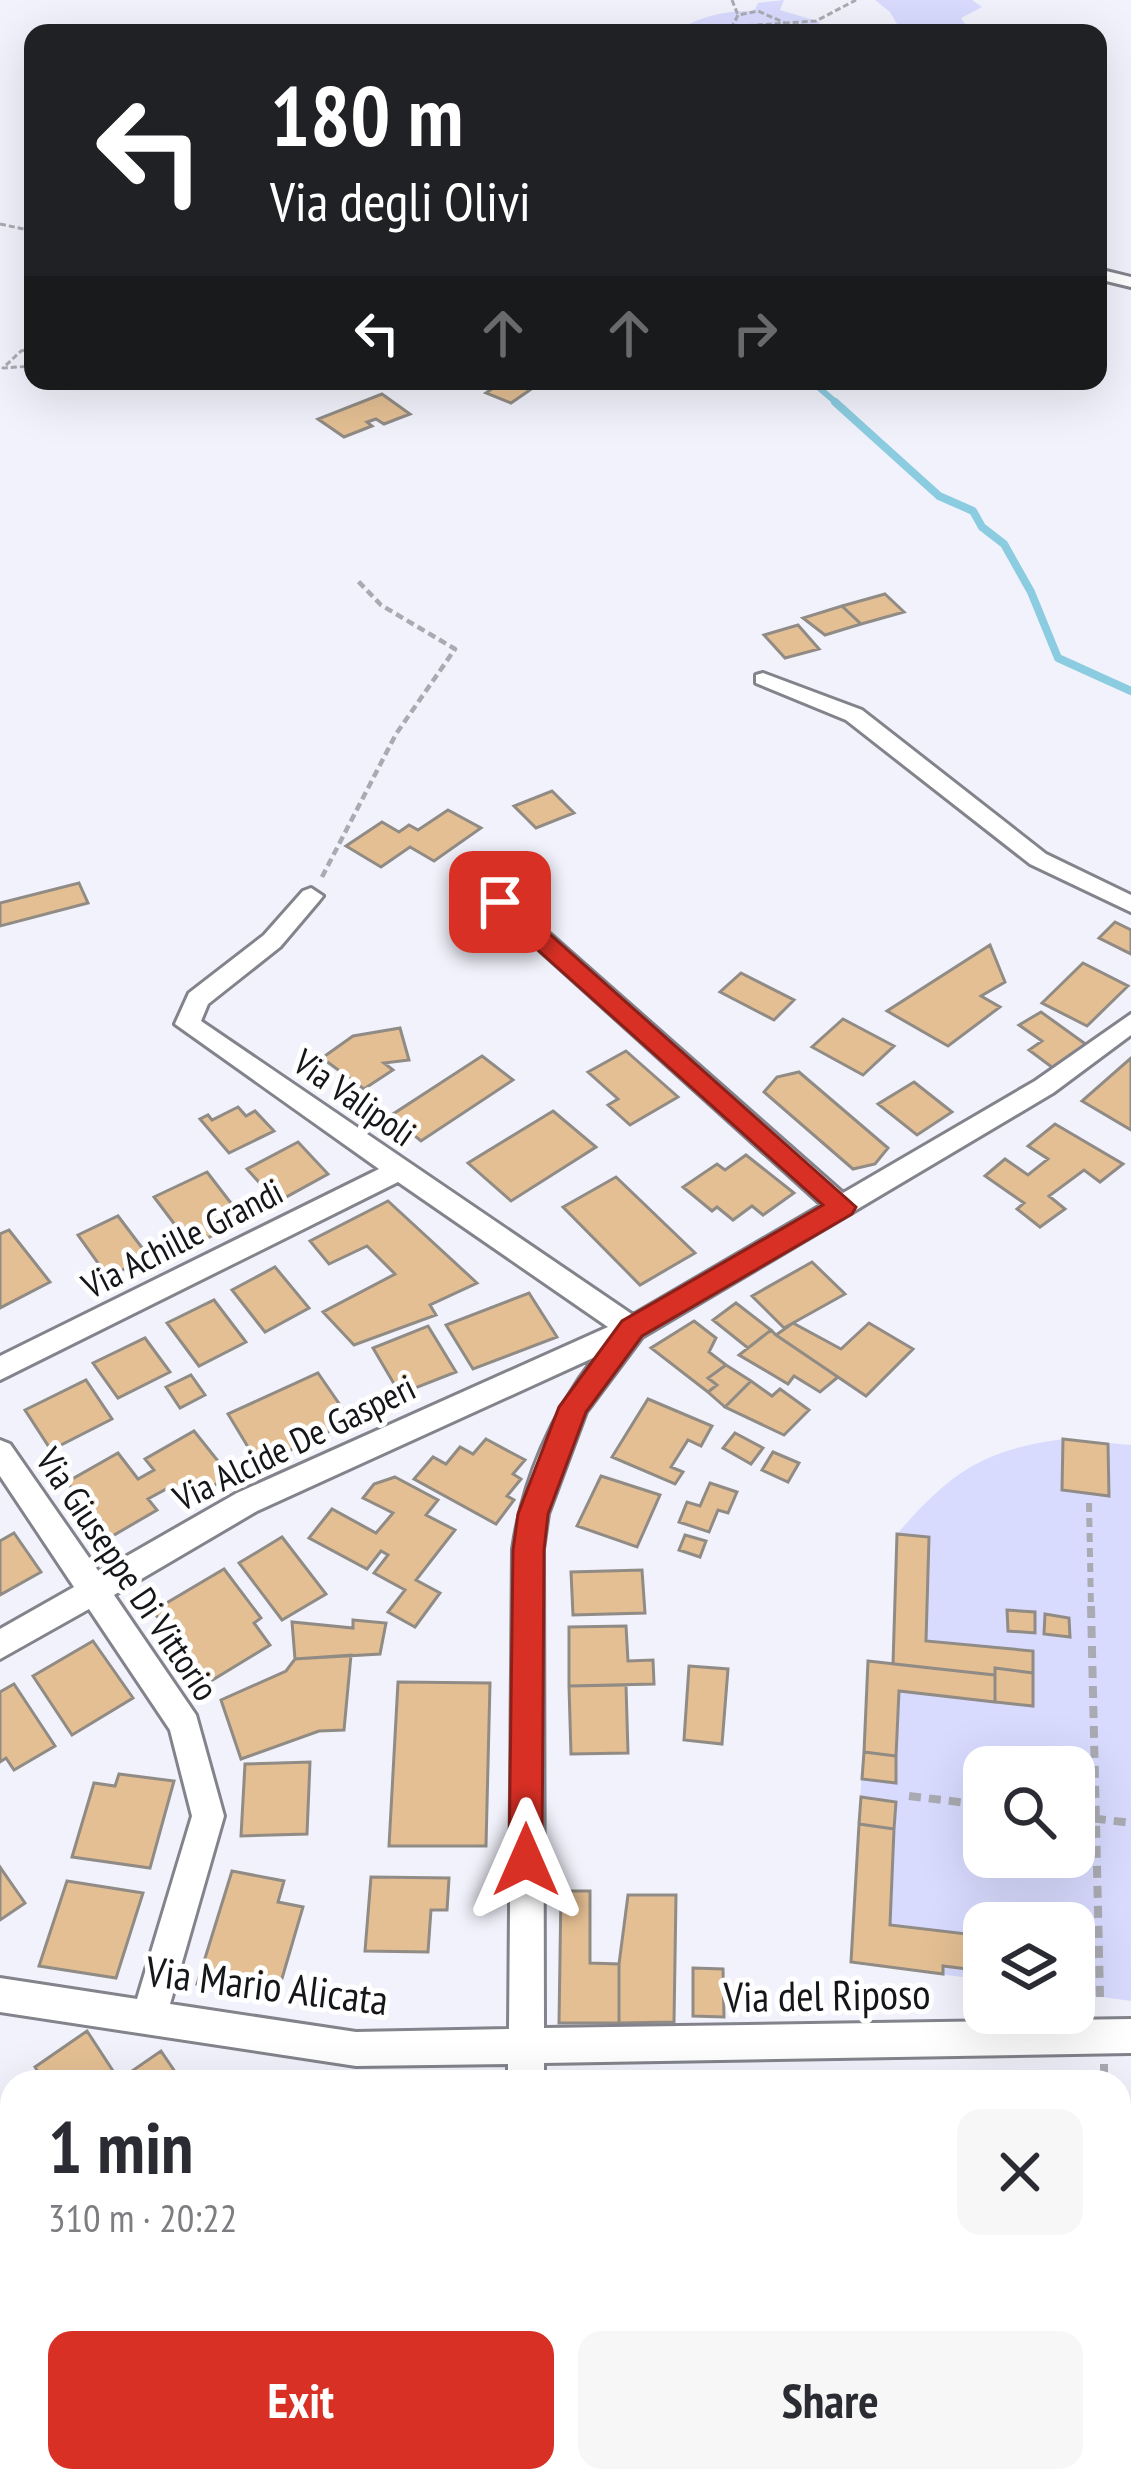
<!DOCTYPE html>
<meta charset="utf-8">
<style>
:root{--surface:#fff;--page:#f7f7f7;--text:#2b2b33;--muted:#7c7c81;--accent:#d93025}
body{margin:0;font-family:"PT Sans Narrow",sans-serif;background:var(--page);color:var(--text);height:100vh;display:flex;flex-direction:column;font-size:45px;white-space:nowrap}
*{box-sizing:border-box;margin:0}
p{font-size:39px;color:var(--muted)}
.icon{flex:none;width:66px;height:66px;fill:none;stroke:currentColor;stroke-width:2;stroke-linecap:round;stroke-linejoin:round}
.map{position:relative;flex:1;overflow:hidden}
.panel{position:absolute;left:0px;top:2070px;width:1131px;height:423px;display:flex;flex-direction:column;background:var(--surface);border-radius:36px 36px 0 0;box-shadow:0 12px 48px #0002}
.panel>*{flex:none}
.guide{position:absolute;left:24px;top:24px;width:1083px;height:366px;border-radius:24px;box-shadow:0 12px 48px #0002;background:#202124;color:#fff;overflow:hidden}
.buttons{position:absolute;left:963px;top:1746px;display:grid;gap:24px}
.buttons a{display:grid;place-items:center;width:132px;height:132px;border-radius:24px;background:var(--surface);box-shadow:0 12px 48px #0002;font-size:60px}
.pin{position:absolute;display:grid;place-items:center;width:102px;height:102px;color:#fff;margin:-51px;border-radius:24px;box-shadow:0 6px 18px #0006}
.me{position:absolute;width:132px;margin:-66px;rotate:0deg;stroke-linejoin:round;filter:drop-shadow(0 0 9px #0008)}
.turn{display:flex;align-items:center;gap:42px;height:252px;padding:0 48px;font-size:54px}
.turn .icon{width:156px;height:156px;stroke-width:2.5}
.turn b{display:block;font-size:84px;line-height:102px}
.lanes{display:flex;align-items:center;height:114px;padding:0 48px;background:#0003;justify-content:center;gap:60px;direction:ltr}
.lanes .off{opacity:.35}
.round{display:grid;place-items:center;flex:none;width:126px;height:126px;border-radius:24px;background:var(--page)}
.summary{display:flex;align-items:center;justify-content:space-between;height:204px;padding:0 48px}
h1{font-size:72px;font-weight:700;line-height:90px}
.primary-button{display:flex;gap:24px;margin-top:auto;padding:24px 48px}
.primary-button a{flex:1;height:138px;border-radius:24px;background:var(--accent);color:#fff;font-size:48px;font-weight:700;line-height:138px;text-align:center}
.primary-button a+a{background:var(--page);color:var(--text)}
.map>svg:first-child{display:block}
.green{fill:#d8dbfe;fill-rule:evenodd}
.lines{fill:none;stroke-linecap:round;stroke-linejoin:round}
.stream-far1{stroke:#8bcce0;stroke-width:6}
.stream{stroke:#8bcce0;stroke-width:8}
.building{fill:#e4bf93;stroke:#918b85;stroke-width:3}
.street-casing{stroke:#82838b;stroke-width:6}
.path-far3{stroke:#aaabb2;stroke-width:3;stroke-dasharray:6 3;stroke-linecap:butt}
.path-far2{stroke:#aaabb2;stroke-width:4.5;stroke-dasharray:8 4.5;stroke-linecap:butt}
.path-far1{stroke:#aaabb2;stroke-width:6;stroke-dasharray:9 6;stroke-linecap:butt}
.path{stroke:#aaabb2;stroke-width:8;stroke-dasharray:12 8;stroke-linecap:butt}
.street{fill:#fff;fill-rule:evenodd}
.route{fill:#d93025;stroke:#8d1f18;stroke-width:3}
.labels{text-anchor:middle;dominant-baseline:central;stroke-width:10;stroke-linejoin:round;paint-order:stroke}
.street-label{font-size:36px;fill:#151619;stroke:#fff}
.near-street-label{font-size:42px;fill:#151619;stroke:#fff}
</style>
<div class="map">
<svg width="1131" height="2492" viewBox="0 0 1131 2492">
<rect width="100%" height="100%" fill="#f1f2fb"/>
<path class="green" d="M784,0L780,10L820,22L815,31L670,33C699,18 721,10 754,11L758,3Z
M875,0H972L982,7L961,18L969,30L900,29L890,12Z
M1063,1439L1131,1445V2001L1074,1993V1923H984V1980L851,1962L868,1661L893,1663L897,1534C950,1473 982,1450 1063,1439ZM984,1767H1074V1857H984Z"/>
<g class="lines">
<path class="stream-far1" d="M811,381L839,405"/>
<path class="stream" d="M835,402L939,496L973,511L982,527L1004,544L1031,592L1058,658L1131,691"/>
</g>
<path class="building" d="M503,381H543L511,403L486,393Z
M382,394L410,414L384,424L376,419L367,422L372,426L344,437L318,419Z
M885,594L904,612L861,624L842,606Z
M842,606L861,624L825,635L803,618Z
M798,625L819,649L785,658L764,635Z
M552,791L574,813L536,828L514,806Z
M448,810L481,828L434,861L410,847L381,867L346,846L382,822L399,832L409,825L418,830Z
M79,883L88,903L0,926V903Z
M1115,922L1131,930V954L1099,938Z
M990,945L1005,982L981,996L1000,1007L948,1046L887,1011Z
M1083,963L1128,986L1087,1026L1042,1003Z
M741,973L794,1000L774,1020L720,992Z
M1041,1012L1091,1048L1057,1071L1029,1050L1042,1041L1019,1025Z
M843,1019L894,1046L863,1075L812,1047Z
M400,1028L409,1060L384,1063L393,1070L364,1089L322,1058L353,1036Z
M626,1051L678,1097L630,1125L608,1105L618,1099L588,1072Z
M482,1056L513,1080L421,1141L390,1116Z
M1131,1058V1130L1082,1101Z
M799,1072L888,1148L875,1164L853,1169L764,1092L777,1077Z
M914,1082L952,1112L917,1135L878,1104Z
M238,1107L246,1116L255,1111L274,1131L229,1153L200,1119L208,1115L212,1120Z
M553,1111L596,1147L511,1201L468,1163Z
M1055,1124L1123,1164L1100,1182L1084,1170L1049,1196L1065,1209L1040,1227L1017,1209L1024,1203L985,1176L1005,1159L1028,1175L1048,1159L1028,1146Z
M298,1142L328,1174L277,1202L247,1169Z
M746,1155L794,1193L763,1215L752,1206L733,1220L717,1207L712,1211L683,1187L717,1164L725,1170Z
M207,1172L244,1220L191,1246L154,1197Z
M616,1177L695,1253L640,1285L563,1207Z
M388,1201L477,1283L430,1305L436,1315L354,1345L323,1312L395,1274L367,1246L329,1264L310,1241Z
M118,1216L149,1257L108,1277L78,1235Z
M9,1230L50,1282L0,1308V1234Z
M812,1262L845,1294L784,1328L752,1296Z
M275,1267L309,1308L265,1332L232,1290Z
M529,1293L557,1337L473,1369L446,1325Z
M214,1300L246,1342L199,1366L167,1323Z
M736,1303L771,1330L748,1348L713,1320Z
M694,1321L716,1338L709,1352L726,1365L708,1378L717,1385L708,1392L651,1348Z
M793,1323L841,1349L869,1323L913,1349L866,1396L776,1335Z
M428,1326L456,1372L400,1394L373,1348Z
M771,1330L776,1335L838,1377L820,1392L794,1376L788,1384L739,1355Z
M145,1338L170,1372L118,1398L93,1363Z
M726,1365L751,1381L725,1407L708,1392L717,1385L708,1378Z
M318,1373L351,1421L259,1465L228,1414Z
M191,1375L205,1395L180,1408L166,1387Z
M86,1380L112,1419L51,1450L25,1410Z
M751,1381L772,1396L780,1389L809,1410L784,1435L725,1407Z
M648,1399L712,1426L701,1446L688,1440L671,1467L683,1472L675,1484L612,1457Z
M194,1431L230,1476L183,1503L170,1487L148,1499L157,1510L109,1538L67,1482L118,1453L138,1479L154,1470L145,1459Z
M735,1433L763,1448L751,1464L723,1448Z
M486,1439L525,1460L513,1474L521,1479L507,1496L514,1500L496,1524L414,1479L433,1457L446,1464L460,1447L473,1454Z
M1063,1439L1108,1444L1109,1496L1062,1490Z
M773,1452L799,1463L788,1482L762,1470Z
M601,1476L660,1495L637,1547L577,1526Z
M395,1477L438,1500L426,1515L455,1530L416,1580L440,1593L415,1627L388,1612L405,1590L374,1573L388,1555L381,1551L367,1569L309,1538L332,1509L376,1533L393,1513L363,1498L374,1484Z
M710,1483L737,1492L728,1513L718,1510L709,1532L679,1522L687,1502L700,1506Z
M14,1533L41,1572L0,1595V1541Z
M897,1534L929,1537L926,1641L1033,1651V1673L995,1668V1675L893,1664Z
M685,1535L706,1541L700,1557L679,1550Z
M282,1537L326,1594L282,1620L239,1563Z
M224,1569L261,1618L254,1623L270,1645L206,1684L153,1611Z
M642,1570L645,1613L573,1615L571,1572Z
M1007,1610L1035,1612V1633L1008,1631Z
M1045,1614L1069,1618L1070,1637L1044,1634Z
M353,1620L386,1623L380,1654L295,1659L292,1622L353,1628Z
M626,1626L628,1661L653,1660L654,1684L569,1686V1627Z
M93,1641L133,1698L72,1735L33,1676Z
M351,1655L344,1730L319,1731L241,1759L221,1700L286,1671L295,1659Z
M868,1661L995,1675V1702L899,1691L896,1756L864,1752Z
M689,1666L728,1669L722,1744L684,1740Z
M995,1668L1033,1673V1706L995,1702Z
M398,1682L490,1683L486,1846H389Z
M14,1684L55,1746L14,1770L6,1758L0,1762V1692Z
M626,1685L628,1753L571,1754L569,1686Z
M864,1752L896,1756V1783L862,1779Z
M310,1762L307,1834L241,1836L245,1764Z
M119,1774L174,1781L150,1868L72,1857L94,1783L115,1786Z
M861,1797L896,1802L894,1829L859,1824Z
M859,1824L894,1829L890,1925L984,1936V1971L943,1966V1974L851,1962Z
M0,1867L25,1903L0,1920Z
M232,1871L284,1881L278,1902L303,1907L276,1999L197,1984Z
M371,1877L449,1878L447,1910H431L428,1952L365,1951Z
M67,1881L143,1893L116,1978L39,1966Z
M561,1891H590V1963L619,1964V2023H559Z
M628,1895H676L674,2022L619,2023V1964Z
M693,1968L723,1969L724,2017L693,2016Z
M87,2031L119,2080L161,2051L182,2082H44L35,2067Z
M504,2072V2082H406V2080Z
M5,2194L12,2205V2265L0,2274V2198Z
M12,2285V2374L0,2384V2295Z
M41,2481H135L137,2492H42Z"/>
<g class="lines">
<g class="street-casing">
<path id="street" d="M1098,269L1131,277V287L1098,279Z
M763,673L862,710L1046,854L1131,895V912L1030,864L846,720L756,683V675Z
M311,888L323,896L319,901L280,947L208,1004L201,1021L633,1315L822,1205L492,907L488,902L492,897H508L843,1193L1035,1081L1131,1014V1035L1053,1093L642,1337L586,1412L548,1514L543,1549L544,2028L1131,2019V2053L544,2063V2082H508V2064L356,2066L0,2012V1978L137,1999L192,1816L170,1730L89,1609L0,1659V1629L74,1587L0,1476V1440L10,1444L99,1572L237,1493L608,1327L398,1182L0,1380V1356L379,1169L175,1024L189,993L264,935L303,891ZM595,1357C552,1413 523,1480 513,1549L509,2029L356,2032L170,2004L224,1816L196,1715L114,1595L257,1511Z
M0,2130L12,2135V2186L0,2181Z
M1131,2358V2396L1119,2398V2360Z
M187,2481H229L234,2492H192Z
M362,2481H427L422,2492H357Z
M505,2481H545L546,2492H506Z"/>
</g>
<path class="path-far3" d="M732,0L738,15
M721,30L733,25L738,15L758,11L785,23
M722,33L742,26L816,21L856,0
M0,224L33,231
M33,348L21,351L3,368L33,366"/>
<path class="path-far2" d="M322,877L396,734L455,649L381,605L357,580"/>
<path class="path-far1" d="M1089,1503L1091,1609"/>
<path class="path" d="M1091,1606L1100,1997
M909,1796L984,1805
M1074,1816L1131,1823
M1104,2064V2082"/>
<use href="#street" class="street"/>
</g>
<path class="route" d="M500,895L508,897L856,1207L852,1214L642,1336L586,1412L548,1514L544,1550L542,1860L538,1871L526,1876L514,1871L509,1860L513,1550L518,1514L559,1407L622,1321L823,1205L491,908L488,902Z"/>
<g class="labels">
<g class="street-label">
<text transform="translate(355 1097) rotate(35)">Via Valipoli</text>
<text transform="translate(182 1238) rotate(-27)">Via Achille Grandi</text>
<text transform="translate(294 1442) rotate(-26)">Via Alcide De Gasperi</text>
<text transform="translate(128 1574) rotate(56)">Via Giuseppe Di Vittorio</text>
</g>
<g class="near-street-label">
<text transform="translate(267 1985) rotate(7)">Via Mario Alicata</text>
<text transform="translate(827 1995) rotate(-1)">Via del Riposo</text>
</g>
</g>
</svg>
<div class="buttons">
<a><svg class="icon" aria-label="search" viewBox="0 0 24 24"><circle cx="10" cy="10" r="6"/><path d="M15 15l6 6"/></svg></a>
<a><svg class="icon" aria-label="layers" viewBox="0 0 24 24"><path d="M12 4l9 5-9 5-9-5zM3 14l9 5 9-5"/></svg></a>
</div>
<div class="pin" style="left:500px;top:902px;background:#d93025"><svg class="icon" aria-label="arrive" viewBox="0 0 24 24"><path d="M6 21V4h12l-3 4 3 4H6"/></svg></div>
<svg class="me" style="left:526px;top:1860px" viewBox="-20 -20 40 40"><path d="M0-17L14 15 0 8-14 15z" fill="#d93025" stroke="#fff" stroke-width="4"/></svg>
<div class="guide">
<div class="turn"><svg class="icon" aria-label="left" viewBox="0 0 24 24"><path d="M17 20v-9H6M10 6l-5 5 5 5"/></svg><div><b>180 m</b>Via degli Olivi</div></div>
<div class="lanes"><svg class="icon" aria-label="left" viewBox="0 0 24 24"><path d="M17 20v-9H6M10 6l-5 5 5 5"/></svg><svg class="icon off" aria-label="ahead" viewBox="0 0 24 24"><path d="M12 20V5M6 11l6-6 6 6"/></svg><svg class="icon off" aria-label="ahead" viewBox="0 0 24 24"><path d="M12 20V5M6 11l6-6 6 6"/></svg><svg class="icon off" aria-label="right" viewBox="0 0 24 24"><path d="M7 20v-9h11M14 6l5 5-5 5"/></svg></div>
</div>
<section class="panel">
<div class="summary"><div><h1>1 min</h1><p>310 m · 20:22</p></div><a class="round"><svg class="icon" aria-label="close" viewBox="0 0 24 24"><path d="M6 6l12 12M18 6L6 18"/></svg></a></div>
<div class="primary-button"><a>Exit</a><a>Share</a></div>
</section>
</div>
